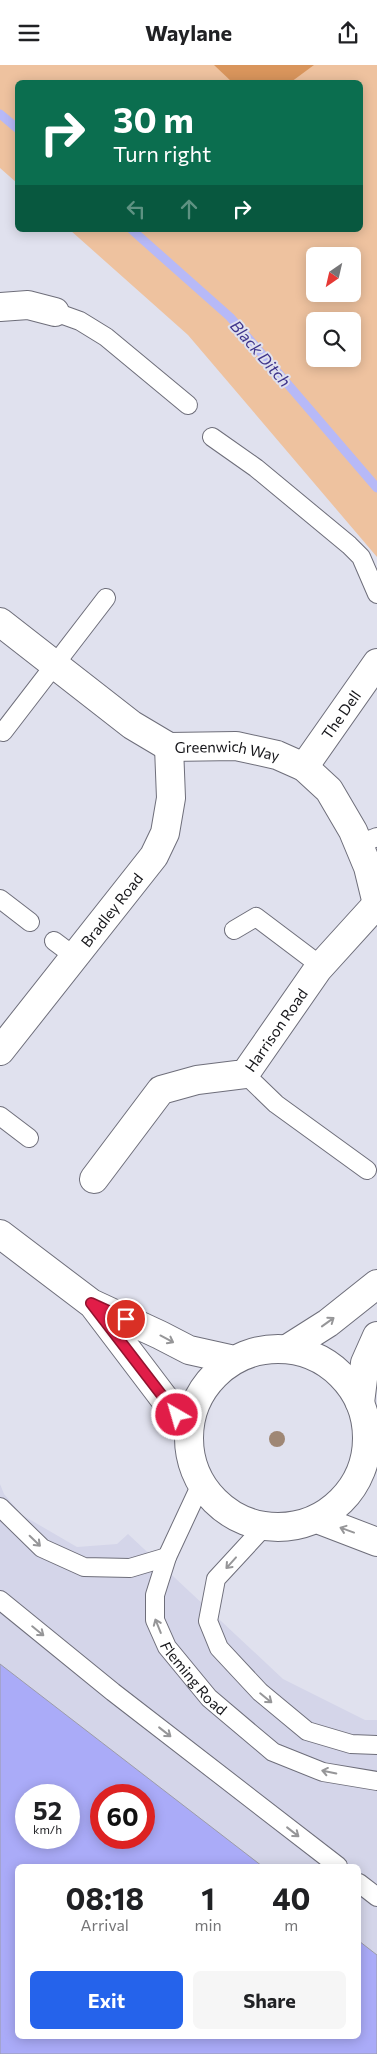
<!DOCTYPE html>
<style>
:root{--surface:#fff;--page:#f6f6f6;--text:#202124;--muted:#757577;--accent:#2563eb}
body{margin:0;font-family:Commissioner,sans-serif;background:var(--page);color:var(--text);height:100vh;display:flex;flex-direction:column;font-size:19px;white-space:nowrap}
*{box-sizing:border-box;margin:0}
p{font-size:16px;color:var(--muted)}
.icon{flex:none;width:28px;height:28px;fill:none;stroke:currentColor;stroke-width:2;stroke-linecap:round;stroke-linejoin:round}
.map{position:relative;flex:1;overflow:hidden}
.sheet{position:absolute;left:15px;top:1799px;width:346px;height:175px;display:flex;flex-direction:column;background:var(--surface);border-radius:8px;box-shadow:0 2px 12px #0003}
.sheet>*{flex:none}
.guide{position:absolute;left:15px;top:15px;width:348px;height:152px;border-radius:8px;box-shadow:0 2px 12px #0003;background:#0b6e4f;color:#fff;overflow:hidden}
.needle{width:32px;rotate:214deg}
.buttons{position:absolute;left:306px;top:182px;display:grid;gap:10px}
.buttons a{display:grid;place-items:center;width:55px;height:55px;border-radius:8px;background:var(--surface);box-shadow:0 2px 12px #0003;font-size:25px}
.speed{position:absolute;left:15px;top:1719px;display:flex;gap:10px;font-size:25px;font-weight:700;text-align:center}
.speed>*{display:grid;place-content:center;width:65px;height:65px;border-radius:50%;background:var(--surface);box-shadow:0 2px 12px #0003;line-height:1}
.speed small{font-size:12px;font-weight:400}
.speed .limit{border:8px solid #d22;background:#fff;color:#111}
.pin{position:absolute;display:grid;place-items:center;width:42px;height:42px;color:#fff;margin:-21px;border:2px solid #fff;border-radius:50%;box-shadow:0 1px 5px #0007}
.me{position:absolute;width:55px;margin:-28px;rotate:322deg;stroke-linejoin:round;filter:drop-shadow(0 0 4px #0008)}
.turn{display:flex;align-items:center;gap:18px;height:105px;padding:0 15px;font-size:22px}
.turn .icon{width:65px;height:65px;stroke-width:2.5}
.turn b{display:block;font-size:35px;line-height:42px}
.lanes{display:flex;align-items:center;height:48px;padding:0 15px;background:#0003;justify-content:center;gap:25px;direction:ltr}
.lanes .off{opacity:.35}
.eta{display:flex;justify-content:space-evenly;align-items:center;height:85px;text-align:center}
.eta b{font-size:30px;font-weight:700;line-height:35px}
.primary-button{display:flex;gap:10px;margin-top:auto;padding:10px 15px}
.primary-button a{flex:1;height:58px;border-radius:8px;background:var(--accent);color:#fff;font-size:20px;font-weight:700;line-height:58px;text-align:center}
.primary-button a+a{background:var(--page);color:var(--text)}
header{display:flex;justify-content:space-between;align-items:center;height:65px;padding:0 15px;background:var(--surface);font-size:22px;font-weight:700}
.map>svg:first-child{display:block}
.built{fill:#d4d5e9;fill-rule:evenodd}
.green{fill:#eec29f;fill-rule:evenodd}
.forest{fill:#d9955c}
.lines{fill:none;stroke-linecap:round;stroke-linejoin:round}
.stream{stroke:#b7b9f7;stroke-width:9}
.building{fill:#aaabf8;stroke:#9c9ca8;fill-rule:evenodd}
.service-casing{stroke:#6e6e7a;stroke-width:20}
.minor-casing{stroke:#6e6e7a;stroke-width:30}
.primary-casing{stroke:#6e6e7a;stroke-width:30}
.service{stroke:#fff;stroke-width:18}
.minor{stroke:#fff;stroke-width:28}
.primary{stroke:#fff;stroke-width:28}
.tree{fill:#9f8775}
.oneway{stroke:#969698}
.route-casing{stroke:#92132f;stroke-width:12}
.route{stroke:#e11d48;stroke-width:9}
.labels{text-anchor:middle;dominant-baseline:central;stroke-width:4;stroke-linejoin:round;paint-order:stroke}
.street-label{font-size:15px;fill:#16161a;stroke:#e0e1ee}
.water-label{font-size:16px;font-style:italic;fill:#3f358c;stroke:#e0e1ee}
</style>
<header><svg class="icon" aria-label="menu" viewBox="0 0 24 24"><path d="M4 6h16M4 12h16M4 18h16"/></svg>Waylane<svg class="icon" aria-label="share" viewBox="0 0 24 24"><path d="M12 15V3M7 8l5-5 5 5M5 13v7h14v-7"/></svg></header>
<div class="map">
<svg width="377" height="1989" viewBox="0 0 377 1989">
<rect width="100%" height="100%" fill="#e0e1ee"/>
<path class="built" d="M0,1419L4,1429L22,1450L77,1482L117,1479L128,1469L283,1614L365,1655H377V1989H0ZM26,1730H69V1772H26ZM101,1730H144V1772H101ZM18,1801H359V1971H18Z"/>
<path class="green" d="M0,0H377V492L188,270L70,165H360V18H18L17,118L0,103ZM315,191H352V229H315ZM315,256H352V294H315Z"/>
<path class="forest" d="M214,0H314L291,17L233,18Z"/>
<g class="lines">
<path class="stream" d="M0,49L18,64
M132,165L230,252L377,423"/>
</g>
<path class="building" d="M0,1599L262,1801H18V1971H359V1876L377,1890V1989H0ZM26,1730H69V1772H26ZM101,1730H144V1772H101Z"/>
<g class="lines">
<g class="service-casing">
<g id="service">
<path d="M55,247L80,256L106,272L188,340"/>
<path d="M212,372L256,403L349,480L361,492L377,529"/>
<path d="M3,667L106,533"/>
<path d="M359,779L377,772"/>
<path d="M0,834L30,857"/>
<path d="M234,865L256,852L321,901"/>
<path d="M54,876L74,891"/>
<path d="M245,1009L276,1039L367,1105"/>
<path d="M0,1051L29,1073"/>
<path id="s1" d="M201,1419L167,1492L155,1530V1555L167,1582L209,1633L273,1687L323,1707L377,1716"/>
<path d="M0,1442L42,1483L84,1502L130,1503L167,1492"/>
<path d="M264,1462L216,1514L208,1556L219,1583L260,1627L307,1666L351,1679L377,1680"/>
<path d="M0,1535L113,1627L338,1801"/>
<path d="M359,1818L377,1832"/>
</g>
</g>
<g class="minor-casing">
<g id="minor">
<path d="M0,242L28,240L55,247"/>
<path id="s2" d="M0,557L132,660L169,682L236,681L277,690L304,702L329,725L353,766L368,802L377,839"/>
<path id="s3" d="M304,702L377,598"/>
<path id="s4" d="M0,986L154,791L165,768L171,733L169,682"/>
<path id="s5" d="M94,1114L161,1025L197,1015L245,1009L318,904L377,839"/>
<path d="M287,1284L328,1258L377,1219"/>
<path d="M360,1338L365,1298L377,1271"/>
</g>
</g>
<g class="primary-casing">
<path id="primary" d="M0,1169L91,1238L160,1270L189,1285L234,1295
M94,1241L188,1365
M189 1373a89 89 0 1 1 178 0a89 89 0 1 1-178 0Z
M317,1454L377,1477"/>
</g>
<use href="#service" class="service"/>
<use href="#minor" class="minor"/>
<use href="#primary" class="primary"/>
</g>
<circle class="tree" cx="277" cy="1374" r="8"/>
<defs><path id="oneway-shaft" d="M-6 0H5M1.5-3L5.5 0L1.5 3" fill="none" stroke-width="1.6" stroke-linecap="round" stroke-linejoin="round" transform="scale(1.25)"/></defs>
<g class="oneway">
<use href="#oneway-shaft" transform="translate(328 1257) rotate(-36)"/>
<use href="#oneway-shaft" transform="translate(167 1274) rotate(28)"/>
<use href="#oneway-shaft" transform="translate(347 1465) rotate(-160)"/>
<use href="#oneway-shaft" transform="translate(35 1476) rotate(44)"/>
<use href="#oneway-shaft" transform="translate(231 1498) rotate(132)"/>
<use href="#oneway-shaft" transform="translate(158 1561) rotate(-112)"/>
<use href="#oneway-shaft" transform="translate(38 1566) rotate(39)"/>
<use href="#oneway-shaft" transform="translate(266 1633) rotate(39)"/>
<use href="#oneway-shaft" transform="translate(165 1667) rotate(38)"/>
<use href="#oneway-shaft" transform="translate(329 1707) rotate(-168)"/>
<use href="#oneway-shaft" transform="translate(293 1767) rotate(38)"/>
</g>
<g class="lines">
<g class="route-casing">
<path id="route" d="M126,1254L91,1238L177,1350"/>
</g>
<use href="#route" class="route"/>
</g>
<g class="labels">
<g class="street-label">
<text stroke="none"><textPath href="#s3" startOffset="64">The Dell</textPath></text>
<text stroke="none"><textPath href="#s2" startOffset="269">Greenwich Way</textPath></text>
<text stroke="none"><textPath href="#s4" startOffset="180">Bradley Road</textPath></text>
<text stroke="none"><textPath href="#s5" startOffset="251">Harrison Road</textPath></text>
<text stroke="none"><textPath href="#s1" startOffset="216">Fleming Road</textPath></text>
</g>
<g class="water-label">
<text transform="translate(261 288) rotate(49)">Black Ditch</text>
</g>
</g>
</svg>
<div class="buttons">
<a><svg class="needle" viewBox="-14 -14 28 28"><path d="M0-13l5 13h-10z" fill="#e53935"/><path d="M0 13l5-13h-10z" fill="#757577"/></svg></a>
<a><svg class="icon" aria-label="search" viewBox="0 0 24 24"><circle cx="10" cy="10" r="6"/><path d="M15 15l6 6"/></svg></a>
</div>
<div class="speed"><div>52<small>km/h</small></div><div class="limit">60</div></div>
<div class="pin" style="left:126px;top:1254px;background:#d93025"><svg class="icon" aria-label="arrive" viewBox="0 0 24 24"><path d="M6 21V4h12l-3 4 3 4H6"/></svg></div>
<svg class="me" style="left:177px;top:1350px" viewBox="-20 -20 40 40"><circle r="17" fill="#e11d48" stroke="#fff" stroke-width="3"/><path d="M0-11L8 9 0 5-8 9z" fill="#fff"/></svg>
<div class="guide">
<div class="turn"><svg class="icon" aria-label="right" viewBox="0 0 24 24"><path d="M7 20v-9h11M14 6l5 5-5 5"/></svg><div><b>30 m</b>Turn right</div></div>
<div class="lanes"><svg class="icon off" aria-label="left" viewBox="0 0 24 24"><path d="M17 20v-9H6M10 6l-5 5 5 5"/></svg><svg class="icon off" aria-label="ahead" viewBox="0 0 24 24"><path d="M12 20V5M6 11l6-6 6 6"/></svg><svg class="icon" aria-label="right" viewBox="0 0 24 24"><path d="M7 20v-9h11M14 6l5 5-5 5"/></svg></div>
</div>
<section class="sheet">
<div class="eta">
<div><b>08:18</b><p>Arrival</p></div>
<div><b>1</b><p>min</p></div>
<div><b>40</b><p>m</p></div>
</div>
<div class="primary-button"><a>Exit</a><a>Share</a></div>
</section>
</div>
